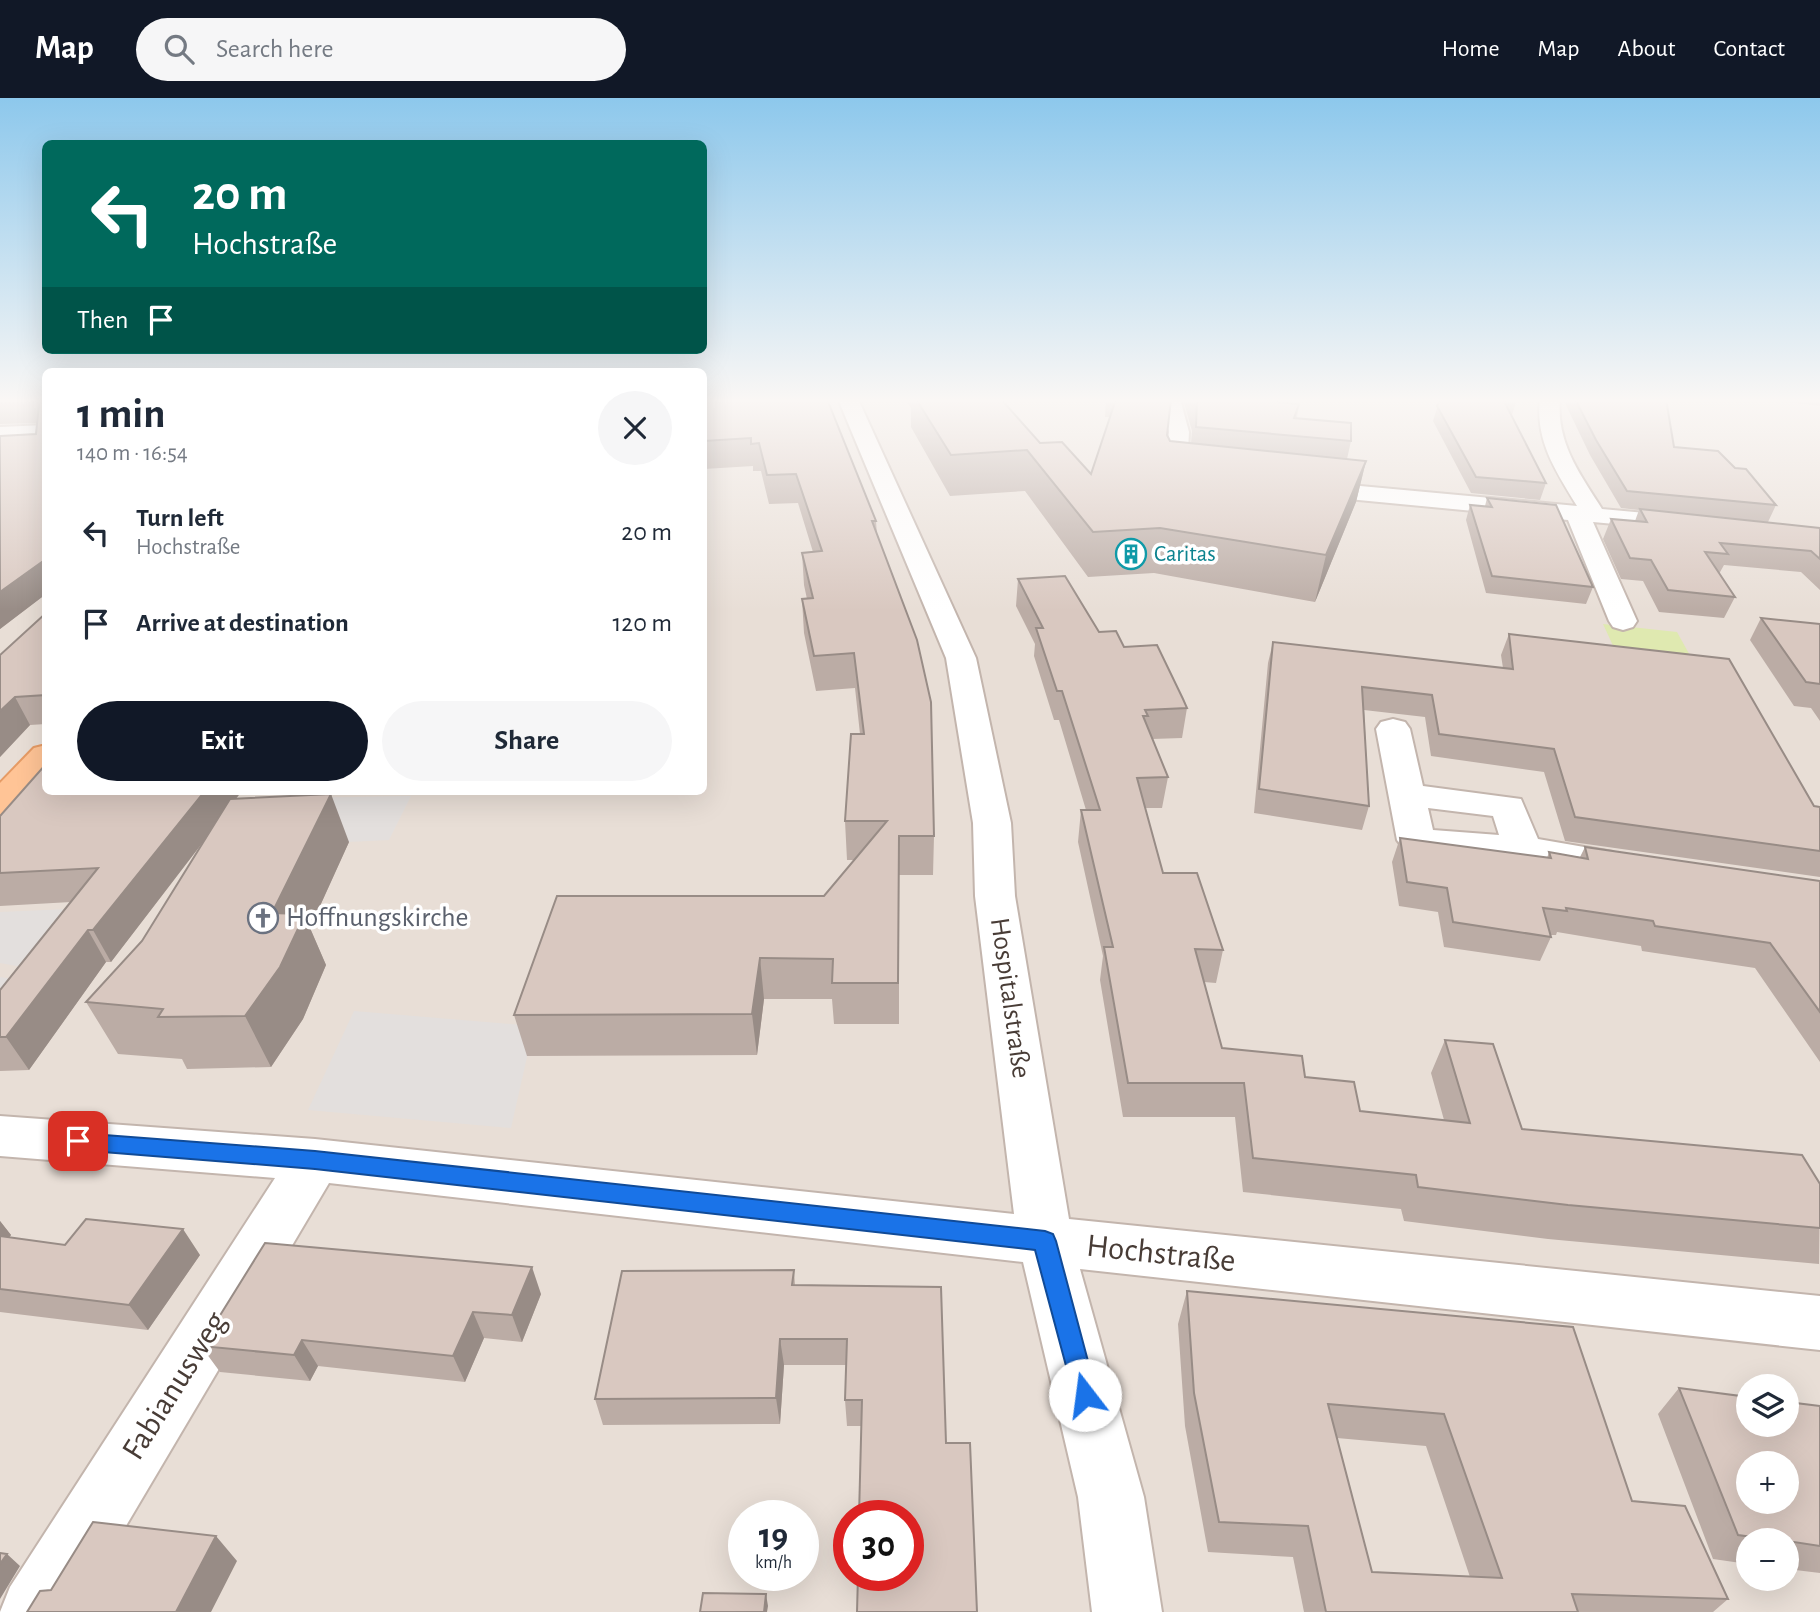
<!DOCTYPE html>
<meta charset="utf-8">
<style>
:root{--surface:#fff;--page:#f6f6f7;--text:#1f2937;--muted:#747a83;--accent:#111827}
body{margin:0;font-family:"Alegreya Sans",sans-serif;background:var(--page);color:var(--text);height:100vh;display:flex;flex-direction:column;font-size:26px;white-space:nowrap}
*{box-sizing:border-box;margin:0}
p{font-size:23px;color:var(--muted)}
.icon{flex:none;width:38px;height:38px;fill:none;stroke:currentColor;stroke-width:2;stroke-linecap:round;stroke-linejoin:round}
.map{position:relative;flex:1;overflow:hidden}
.panel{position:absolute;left:42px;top:270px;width:665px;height:427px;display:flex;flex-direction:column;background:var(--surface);border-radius:10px;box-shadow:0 7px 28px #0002}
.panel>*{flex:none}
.banner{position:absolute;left:42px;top:42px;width:665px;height:214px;border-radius:10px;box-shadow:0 7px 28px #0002;background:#00695c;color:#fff;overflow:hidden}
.fabs{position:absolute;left:1736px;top:1276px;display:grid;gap:14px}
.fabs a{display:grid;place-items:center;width:63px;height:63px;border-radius:50%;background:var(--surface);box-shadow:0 7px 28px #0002;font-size:35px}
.speed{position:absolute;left:728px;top:1402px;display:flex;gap:14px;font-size:35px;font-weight:700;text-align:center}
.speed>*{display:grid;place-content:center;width:91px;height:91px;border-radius:50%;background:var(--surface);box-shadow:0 7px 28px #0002;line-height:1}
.speed small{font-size:18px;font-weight:400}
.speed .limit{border:10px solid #d22;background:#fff;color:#111}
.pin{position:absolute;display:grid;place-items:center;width:60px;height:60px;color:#fff;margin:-30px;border-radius:14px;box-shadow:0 4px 10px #0006}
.me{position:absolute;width:77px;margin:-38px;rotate:345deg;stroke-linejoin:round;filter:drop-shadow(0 0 5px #0008)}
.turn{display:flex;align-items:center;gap:24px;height:147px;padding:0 35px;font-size:32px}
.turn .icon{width:91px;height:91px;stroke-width:2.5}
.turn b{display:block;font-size:49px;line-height:60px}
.then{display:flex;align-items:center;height:66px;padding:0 35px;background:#0003;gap:14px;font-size:26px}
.round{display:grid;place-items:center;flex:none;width:74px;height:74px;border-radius:37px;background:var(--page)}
.summary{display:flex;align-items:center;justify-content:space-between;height:119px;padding:0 35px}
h1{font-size:42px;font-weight:700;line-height:52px}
.primary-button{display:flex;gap:14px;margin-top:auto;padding:14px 35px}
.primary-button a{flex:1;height:80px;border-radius:42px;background:var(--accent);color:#fff;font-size:28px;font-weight:700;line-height:80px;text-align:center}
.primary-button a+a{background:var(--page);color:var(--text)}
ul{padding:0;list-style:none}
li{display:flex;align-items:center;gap:21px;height:91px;padding:0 35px}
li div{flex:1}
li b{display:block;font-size:26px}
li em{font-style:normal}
header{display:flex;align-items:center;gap:42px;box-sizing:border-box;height:98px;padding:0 35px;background:var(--accent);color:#fff}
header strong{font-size:33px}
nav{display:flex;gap:38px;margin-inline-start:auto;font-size:24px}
.search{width:490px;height:63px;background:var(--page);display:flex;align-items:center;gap:18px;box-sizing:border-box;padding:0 24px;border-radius:38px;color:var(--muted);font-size:26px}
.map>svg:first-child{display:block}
.residential{fill:#e8ded6;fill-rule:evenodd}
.green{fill:#dfe9b0}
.parking{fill:#e3dfdd}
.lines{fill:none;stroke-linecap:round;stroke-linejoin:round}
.minor-casing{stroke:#c3b5ad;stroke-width:4}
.major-casing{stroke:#e69b65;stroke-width:4}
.minor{fill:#fff;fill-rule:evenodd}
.major{fill:#ffc496;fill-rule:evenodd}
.wall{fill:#bbaca5;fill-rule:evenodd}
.shaded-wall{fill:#988c86}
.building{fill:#d9c8c0;stroke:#988c86;stroke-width:2;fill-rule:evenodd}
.route{fill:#1a73e8;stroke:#114b97;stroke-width:2}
.labels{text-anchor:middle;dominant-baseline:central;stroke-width:7;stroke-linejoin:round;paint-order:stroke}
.far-culture-label{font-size:23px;fill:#0d838f;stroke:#fff;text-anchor:start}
.worship-label{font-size:28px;fill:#5b616d;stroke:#fff;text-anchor:start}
.street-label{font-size:28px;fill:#483c36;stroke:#fff}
.near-street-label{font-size:33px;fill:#483c36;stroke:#fff}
</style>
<header>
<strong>Map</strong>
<div class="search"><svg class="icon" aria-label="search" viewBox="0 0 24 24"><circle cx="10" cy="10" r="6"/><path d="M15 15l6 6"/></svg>Search here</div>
<nav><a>Home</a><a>Map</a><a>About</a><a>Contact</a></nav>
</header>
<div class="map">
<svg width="1820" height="1514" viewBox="0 0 1820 1514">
<rect width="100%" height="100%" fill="#f4ede8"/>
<path class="residential" d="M0,301H45L46,693H704V301H1820V1514H0ZM1748,1288H1787V1326H1748ZM1748,1365H1787V1404H1748ZM744,1418H803V1477H744ZM849,1418H908V1477H849ZM1748,1442H1787V1480H1748Z"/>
<path class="green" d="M1603,526L1677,534L1692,561L1615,552Z"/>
<path class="parking" d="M411,698L389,742L288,747L236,701Z
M91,810L0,934V879L13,881L22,869L0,865V814Z
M354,913L534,928L511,1030L308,1012Z"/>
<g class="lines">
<g class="minor-casing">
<path id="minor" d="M838,301H858L976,560L1011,725L1015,798L1069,1121L1820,1198V1252L1080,1171L1144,1399L1162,1514H1092L1078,1399L1023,1164L329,1085L75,1514H0L10,1489L275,1080L0,1058V1018L315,1041L1014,1116L975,798L973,725L946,560Z
M1160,301H1180L1189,334L1187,371L1202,374L1205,379L1202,384H1175L1164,377L1169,334Z
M1540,301H1560C1556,345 1580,376 1602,411L1689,419L1698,421L1701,426L1698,431L1689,433L1593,424L1637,523L1633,529L1623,532L1613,529L1609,523L1568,422L1306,397L1298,395L1295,390L1298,385L1306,383L1577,408C1556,373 1535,343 1540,301Z
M46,327V339L0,341V329Z
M1393,621L1405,624L1410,631L1423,688L1521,701L1538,741L1613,754L1618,762L1613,770L1599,774L1403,750L1397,742L1376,631L1381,624ZM1428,710L1493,718L1499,737L1433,732Z"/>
</g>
<g class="major-casing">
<path id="major" d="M46,647V678L13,714L0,717V685L34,650Z"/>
</g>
<use href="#minor" class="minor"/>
<use href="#major" class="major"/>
</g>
<path class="wall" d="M0,301H46V496L0,531V338L36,336L37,325L0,326Z
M704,301L876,423L877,437L934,738L933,777H899V926H834L832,901H764L757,957L527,958L514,917L824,798L854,762H847L845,723L860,636L855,590L816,593L804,535L802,501H807L804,487L802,455L813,454L798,405L769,406L761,373H753V368L704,371Z
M905,301H1021L1002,302L1040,345L1091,376L1110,319H1105L1106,301H1171L1167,337L1170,343L1191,345L1192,333L1183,301H1277L1278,304L1299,306L1297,320L1351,343L1347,361L1366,363L1356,404L1315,504L1154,475L1088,479L1025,393L950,398L911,329V310Z
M1440,301H1517L1512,317H1511L1546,385L1540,402L1471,395L1433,323Z
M1563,301H1666L1674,349L1735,370L1776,407L1768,424L1703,418L1820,430V492L1801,474L1724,467L1719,476L1735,499L1724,520L1659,514L1643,483L1621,481L1603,441L1611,421L1635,423L1639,412L1621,410L1590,357Z
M1763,301H1820V308Z
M1487,400L1593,489L1586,506L1486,495L1466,422L1470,407L1485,408Z
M1018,481L1099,534L1124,549L1187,610L1182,640L1152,641L1168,679L1162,710H1145L1163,775L1223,852L1216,885L1204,884L1222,950L1305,979L1360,1013L1444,1022L1431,975L1445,942L1522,1031L1820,1086L1819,1166L1548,1141L1404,1123L1401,1111L1243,1094L1235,1019H1123L1100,882L1103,858L1078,744L1081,712H1086L1059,622H1054L1034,558L1035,546L1016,508Z
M46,515V626L30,627L0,659V557Z
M1761,520L1820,526V623L1811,610L1794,608L1750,542Z
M1509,536L1814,708L1820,709V779L1565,743L1544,674L1431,658L1425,619L1364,612L1369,708L1362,732L1254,715L1268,565L1273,544L1503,570L1501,557Z
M235,701L349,744L310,830L326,867L303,921L271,969L187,971L182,961L118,956L86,904L142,843L207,739L111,864H106L29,972L0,973V892L71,804L0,808V718Z
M1400,740L1547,760L1549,754L1580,759L1585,749L1820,783V964L1755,870L1642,853L1641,848L1557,834L1556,837H1551V839L1540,863L1444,849L1438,814L1399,808L1392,764Z
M0,1123L11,1137L9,1140L65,1147L200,1157L148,1232L0,1214Z
M794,1172L795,1187L946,1345L977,1514L861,1328H847L845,1302L846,1267H784L780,1326L603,1327L595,1301Z
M1187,1193L1632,1403L1728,1501L1713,1514H1304L1293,1459L1208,1454L1185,1328L1178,1226ZM1337,1340L1426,1348L1470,1479L1372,1474Z
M541,1196L522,1244L484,1240L465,1284L318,1268L310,1283L220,1274L201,1248Z
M1679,1290L1820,1308V1475L1787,1471V1442H1748V1466L1713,1461L1658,1316Z"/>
<path class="shaded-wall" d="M1366,363L1356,404L1315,504L1326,457Z
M46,461V496L0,531V494Z
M15,599L30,627L0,659V613Z
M205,693H242L111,864L93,832Z
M331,696L349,744L310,830L326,867L303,921L271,969L245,918L272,815Z
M88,832L106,864L29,972L6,939Z
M760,860L764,901L757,957L752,916Z
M0,1123L11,1137L0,1150Z
M183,1131L200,1157L148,1232L129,1207Z
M532,1169L541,1196L522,1244L512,1217Z
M473,1214L484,1240L465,1284L453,1258Z
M780,1241L784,1267L780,1326L776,1300Z
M302,1242L318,1268L310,1283L294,1257Z
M216,1438L237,1463L211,1514H176Z
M7,1456L20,1468L0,1501V1466Z
M766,1496L768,1508L767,1514H764Z"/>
<path class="building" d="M0,301H46V461L0,494V338L36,336L39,306L37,304L0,305Z
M704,301H827L876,423H872L917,542L931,604L934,738H899L898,885H832L833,861L760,860L752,916L514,917L557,798H824L887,723H845L851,636H864L854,555L814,558L802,501L813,500L802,455L822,453L796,376L767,377L759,345L751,346V340L704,343Z
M916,301H1001L1040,345L1062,344L1091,376L1116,301H1171L1167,337L1170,343L1366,363L1326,457L1160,430L1093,434L1027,352L951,357Z
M1197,301H1277L1278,304L1299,306L1294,320L1351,325V343L1196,329Z
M1440,301H1503L1546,385L1476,379L1437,308Z
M1575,301H1666L1674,349L1718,353L1735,370L1746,371L1776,407L1627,393L1596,342Z
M1487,400L1556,407L1593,489L1492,478L1470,407L1492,409Z
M1640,411L1820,430V461L1811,453L1720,445L1728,456L1705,454L1735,499L1668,492L1651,462L1630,460L1611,421L1647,424Z
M1065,478L1099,534L1116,533L1124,549L1157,547L1183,601L1187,610L1145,612L1148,618H1143L1168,679L1137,680L1163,775H1197L1223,852L1195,851L1222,950L1302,958L1305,979L1354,984L1360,1013L1470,1025L1445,942L1493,946L1522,1031L1802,1057L1820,1086V1130L1568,1107L1418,1089L1416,1077L1253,1060L1244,985H1128L1104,849H1113L1081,712H1100L1062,593H1057L1036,530H1043L1018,481Z
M46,515V597L15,599L0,613V557Z
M1761,520L1820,526V586L1806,584Z
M1509,536L1729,561L1814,708L1820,709V753L1575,719L1554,651L1439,636L1432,597L1362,589L1369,708L1259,691L1273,544L1513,571Z
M46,666V693H205L93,832H88L6,939H0V892L98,770L0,775V718Z
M331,696L272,815L305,816L280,869L245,918L158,919L163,911L86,904L142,843L230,701Z
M1400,740L1551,760L1549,754L1588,761L1585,749L1820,783V914L1770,845L1655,828L1653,823L1566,810L1567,813L1543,810L1551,839L1453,824L1447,790L1407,784Z
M86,1121L183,1131L129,1207L0,1191V1138L65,1147Z
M265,1145L532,1169L512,1217L473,1214L453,1258L302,1242L294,1257L201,1248Z
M794,1172L792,1187L941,1189L946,1345H970L977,1514H857L858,1477H908V1418H859L862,1302H845L847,1241H780L776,1300L595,1301L622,1173Z
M1187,1193L1573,1229L1632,1403L1685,1408L1728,1501L1572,1496L1578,1514H1326L1308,1428L1219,1424L1194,1295ZM1328,1306L1444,1316L1502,1480L1372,1474Z
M1679,1290L1748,1299V1326H1787V1304L1820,1308V1448L1787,1443V1442H1775L1738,1437ZM1748,1365H1787V1404H1748Z
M93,1424L216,1438L176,1514H27L40,1493L51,1492Z
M0,1455L7,1456L0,1466Z
M703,1495L766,1496L764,1514H700Z"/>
<linearGradient id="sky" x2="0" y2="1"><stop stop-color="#8dc8ec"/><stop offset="0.59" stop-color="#faf7f5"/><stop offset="1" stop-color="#faf7f5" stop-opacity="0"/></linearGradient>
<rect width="1820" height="513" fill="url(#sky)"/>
<path class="route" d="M78,1035L315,1053L1045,1133L1053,1136L1056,1143L1097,1297L1094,1305L1085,1309L1076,1305L1035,1152L315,1071L78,1052L71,1049L68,1043L71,1037Z"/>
<defs>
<g id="building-ring" transform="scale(1.575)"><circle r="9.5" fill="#fff" stroke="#0f9aa8" stroke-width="1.5"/><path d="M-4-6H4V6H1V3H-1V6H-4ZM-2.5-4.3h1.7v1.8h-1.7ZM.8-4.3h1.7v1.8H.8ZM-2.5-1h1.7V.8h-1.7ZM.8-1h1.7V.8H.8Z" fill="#0f9aa8"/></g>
<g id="church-ring" transform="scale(1.575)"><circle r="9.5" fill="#fff" stroke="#6b7280" stroke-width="1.5"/><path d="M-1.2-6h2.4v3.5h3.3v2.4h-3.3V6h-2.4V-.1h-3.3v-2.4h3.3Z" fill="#6b7280"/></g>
</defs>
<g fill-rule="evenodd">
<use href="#building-ring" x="1131" y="456"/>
<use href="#church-ring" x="263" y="820"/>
</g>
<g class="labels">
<g class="far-culture-label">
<text x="1154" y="456">Caritas</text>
</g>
<g class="worship-label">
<text x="286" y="820">Hoffnungskirche</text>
</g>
<g class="street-label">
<text transform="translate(1010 900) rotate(82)">Hospitalstraße</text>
</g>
<g class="near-street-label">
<text transform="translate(1161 1156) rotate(6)">Hochstraße</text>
<text transform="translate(175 1288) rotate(-58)">Fabianusweg</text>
</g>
</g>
</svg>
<div class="fabs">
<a><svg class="icon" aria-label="layers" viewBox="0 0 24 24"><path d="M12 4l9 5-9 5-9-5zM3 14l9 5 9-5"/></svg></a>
<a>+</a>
<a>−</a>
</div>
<div class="speed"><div>19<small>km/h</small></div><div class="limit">30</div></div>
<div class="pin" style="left:78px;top:1043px;background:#d93025"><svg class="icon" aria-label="arrive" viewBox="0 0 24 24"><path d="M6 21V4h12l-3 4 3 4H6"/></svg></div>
<svg class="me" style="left:1085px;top:1297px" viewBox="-20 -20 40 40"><circle r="19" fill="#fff"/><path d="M0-13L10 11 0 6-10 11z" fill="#1a73e8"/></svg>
<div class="banner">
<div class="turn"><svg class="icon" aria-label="left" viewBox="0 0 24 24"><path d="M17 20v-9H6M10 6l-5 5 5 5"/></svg><div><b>20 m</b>Hochstraße</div></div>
<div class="then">Then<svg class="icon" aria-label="arrive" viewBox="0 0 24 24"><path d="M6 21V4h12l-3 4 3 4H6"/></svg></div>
</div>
<section class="panel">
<div class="summary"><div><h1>1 min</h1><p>140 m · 16:54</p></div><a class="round"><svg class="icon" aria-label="close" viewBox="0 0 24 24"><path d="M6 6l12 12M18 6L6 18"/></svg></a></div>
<ul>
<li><svg class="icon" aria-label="left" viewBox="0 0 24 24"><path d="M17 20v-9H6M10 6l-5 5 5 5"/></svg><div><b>Turn left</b><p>Hochstraße</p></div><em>20 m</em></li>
<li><svg class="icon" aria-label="arrive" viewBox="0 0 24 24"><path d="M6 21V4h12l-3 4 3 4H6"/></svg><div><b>Arrive at destination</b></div><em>120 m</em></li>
</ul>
<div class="primary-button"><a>Exit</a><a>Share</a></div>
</section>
</div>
